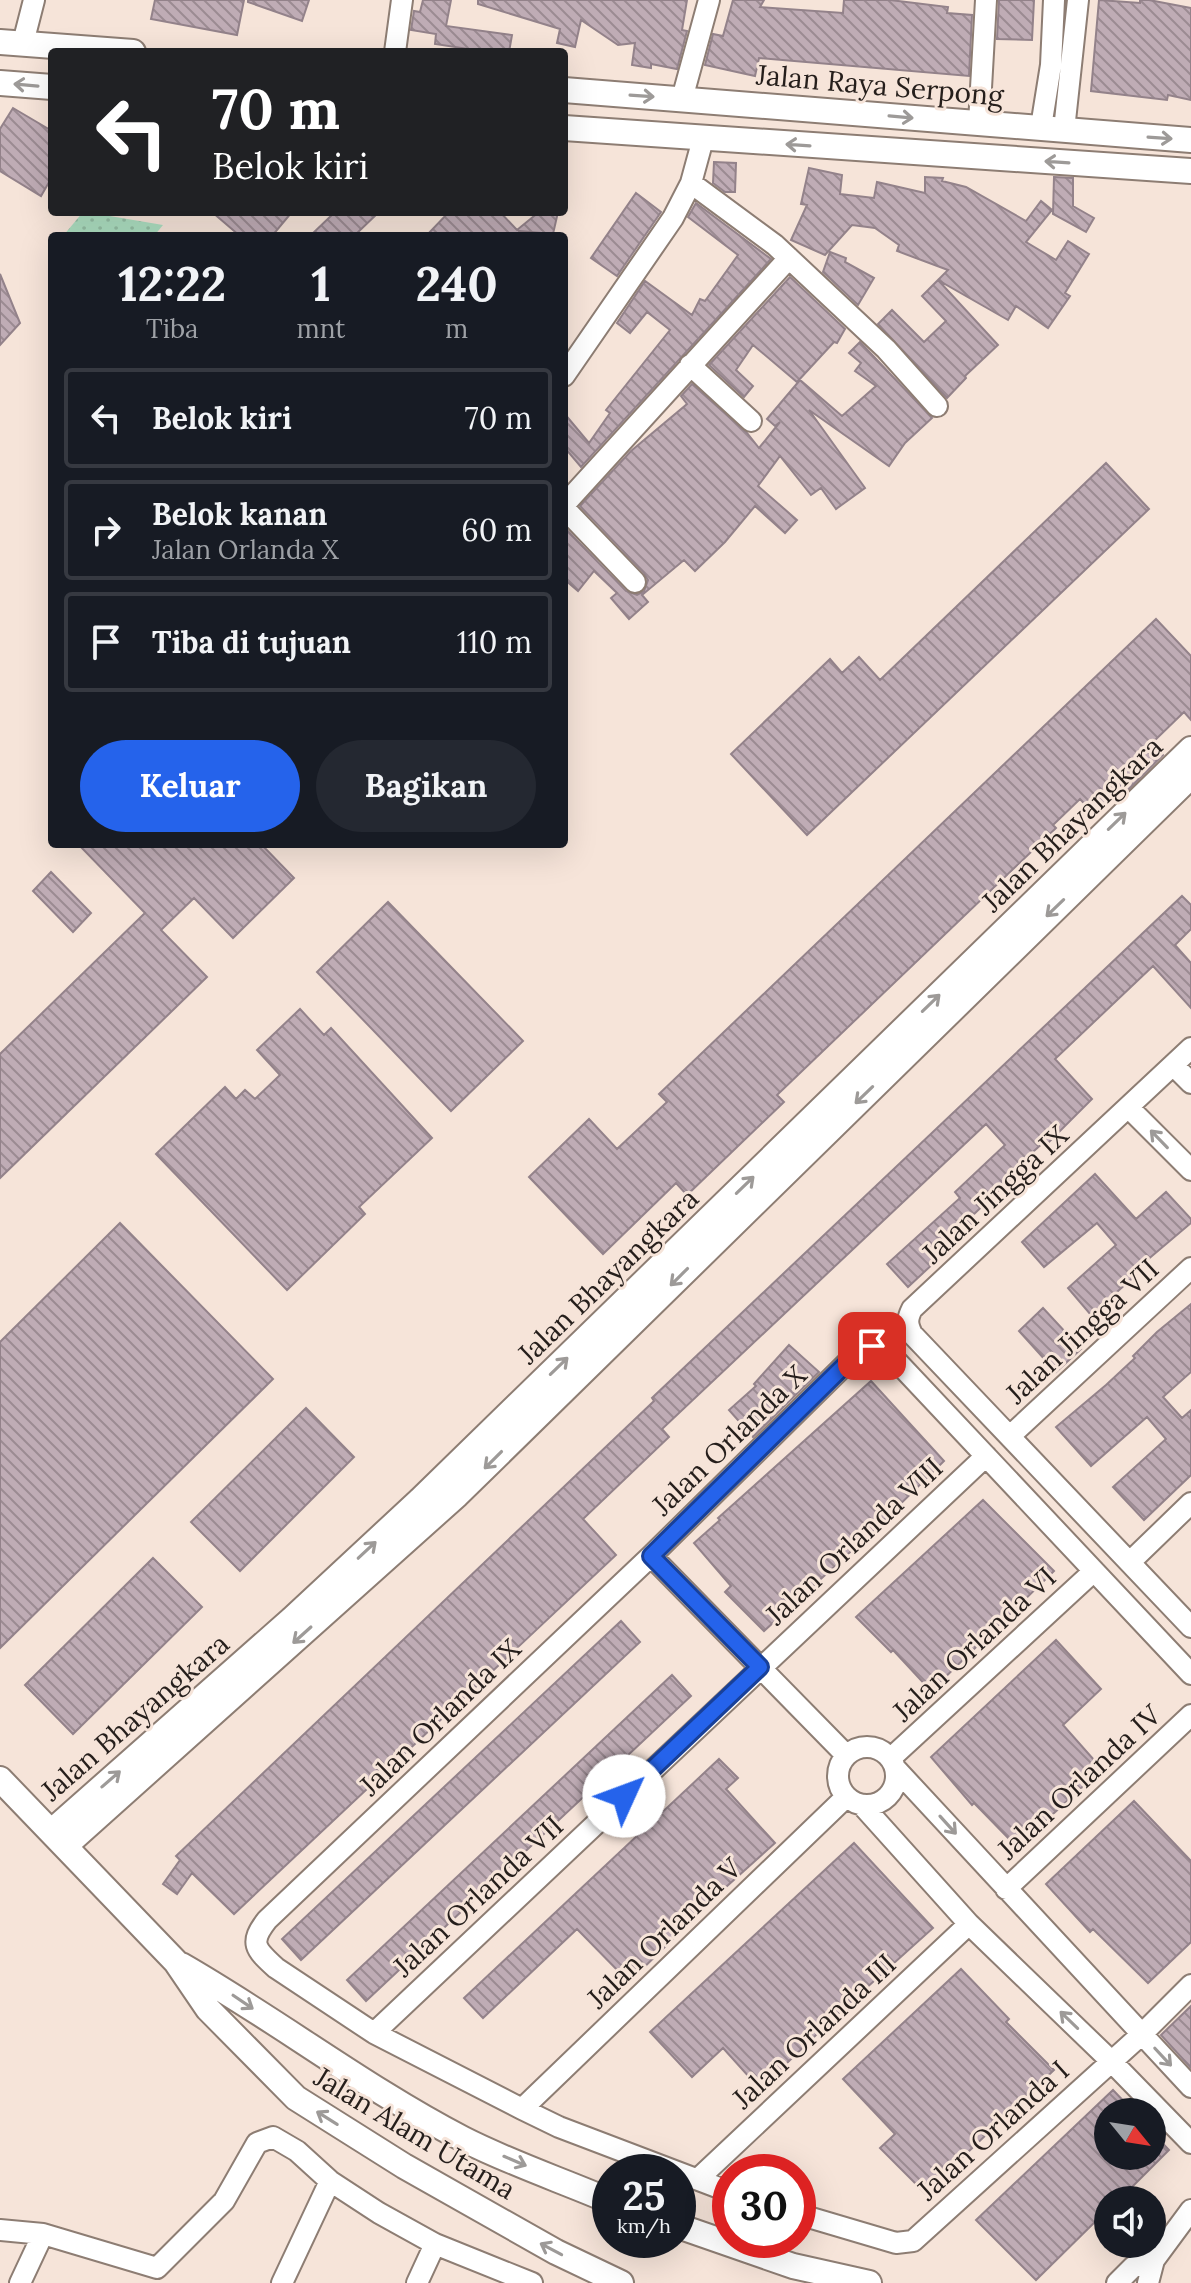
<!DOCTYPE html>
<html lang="id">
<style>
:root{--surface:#171b24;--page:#242831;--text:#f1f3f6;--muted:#9ea1a6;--line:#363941;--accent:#2563eb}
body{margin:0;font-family:Lora,serif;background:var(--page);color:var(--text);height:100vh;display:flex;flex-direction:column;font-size:30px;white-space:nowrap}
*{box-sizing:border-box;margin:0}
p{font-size:26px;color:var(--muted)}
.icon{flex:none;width:44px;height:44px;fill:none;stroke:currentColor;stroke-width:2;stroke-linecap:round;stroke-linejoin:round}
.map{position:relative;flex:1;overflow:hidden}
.drawer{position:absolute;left:48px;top:232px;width:520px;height:616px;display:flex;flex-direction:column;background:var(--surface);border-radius:8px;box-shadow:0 8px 32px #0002}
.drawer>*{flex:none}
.guide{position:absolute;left:48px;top:48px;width:520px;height:168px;border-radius:8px;box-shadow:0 8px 32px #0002;background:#202124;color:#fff;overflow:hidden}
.needle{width:52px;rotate:120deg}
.fabs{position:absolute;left:1094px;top:2098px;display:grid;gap:16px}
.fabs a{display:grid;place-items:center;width:72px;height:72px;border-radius:50%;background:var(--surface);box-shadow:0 8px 32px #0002;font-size:40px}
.speed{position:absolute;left:592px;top:2154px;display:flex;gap:16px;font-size:40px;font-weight:700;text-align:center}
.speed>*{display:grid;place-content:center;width:104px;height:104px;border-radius:50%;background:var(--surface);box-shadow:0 8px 32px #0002;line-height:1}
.speed small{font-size:20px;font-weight:400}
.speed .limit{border:12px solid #d22;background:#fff;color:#111}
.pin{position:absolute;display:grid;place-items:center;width:68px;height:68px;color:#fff;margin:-34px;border-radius:16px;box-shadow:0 4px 12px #0006}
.me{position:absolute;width:88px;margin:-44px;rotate:47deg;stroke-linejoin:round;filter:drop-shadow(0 0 6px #0008)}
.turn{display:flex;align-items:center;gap:28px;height:168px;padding:0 32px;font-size:36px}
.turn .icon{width:104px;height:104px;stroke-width:2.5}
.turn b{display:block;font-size:56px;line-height:68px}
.eta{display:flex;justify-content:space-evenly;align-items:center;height:136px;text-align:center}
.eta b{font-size:48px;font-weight:700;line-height:56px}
.cta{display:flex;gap:16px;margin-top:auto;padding:16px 32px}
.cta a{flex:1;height:92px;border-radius:48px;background:var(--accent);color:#fff;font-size:32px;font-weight:700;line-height:92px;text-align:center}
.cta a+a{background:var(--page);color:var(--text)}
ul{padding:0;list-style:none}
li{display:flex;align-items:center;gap:24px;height:100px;margin:0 16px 12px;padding:0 16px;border:4px solid var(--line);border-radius:8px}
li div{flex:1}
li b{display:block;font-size:30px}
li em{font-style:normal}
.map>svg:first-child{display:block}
.grass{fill:url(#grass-dots)}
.building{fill:url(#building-back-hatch);stroke:#93828a;stroke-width:2}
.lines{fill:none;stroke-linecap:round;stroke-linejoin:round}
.minor-casing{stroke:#8d7d73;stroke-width:24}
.major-casing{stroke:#8d7d73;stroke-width:28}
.minor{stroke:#fff;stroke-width:20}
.major{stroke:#fff;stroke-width:24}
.oneway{stroke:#9d9a98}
.route-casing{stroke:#184099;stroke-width:20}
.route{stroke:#2563eb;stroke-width:14}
.labels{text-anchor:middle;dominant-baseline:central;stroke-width:6;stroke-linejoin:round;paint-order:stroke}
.street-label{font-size:28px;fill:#251e1b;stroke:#f6e4d9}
</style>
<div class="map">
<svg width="1191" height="2283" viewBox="0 0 1191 2283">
<defs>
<pattern id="grass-dots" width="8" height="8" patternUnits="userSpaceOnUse" patternTransform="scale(2)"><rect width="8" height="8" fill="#addfc1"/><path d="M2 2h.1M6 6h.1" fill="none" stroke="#95bfa5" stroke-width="1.8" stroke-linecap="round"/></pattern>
<pattern id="building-back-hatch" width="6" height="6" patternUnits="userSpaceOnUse" patternTransform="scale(2)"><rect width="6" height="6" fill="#bfacb5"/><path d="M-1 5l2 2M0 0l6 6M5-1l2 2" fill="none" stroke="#9b8b92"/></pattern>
</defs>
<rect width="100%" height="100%" fill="#f6e4d9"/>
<path class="grass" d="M83,212H86L163,225L154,236H63Z"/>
<path class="building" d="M155,0H244L237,35L151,19Z
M248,0H309L302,21L248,2Z
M423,0H451L446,26L512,35L509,52H488L435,44L436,34L411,30L414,11L420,12Z
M478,0H687L682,30L687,31L677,69L651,64V68L632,65L635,43L618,45L581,20L575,47L557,43L560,29L478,4Z
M733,0H764L760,7L843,13L844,0H890L948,7L947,13L972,15L969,76L759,58L755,76L705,65L713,34L723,36Z
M999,0H1034L1032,40L997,39Z
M1099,0L1140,3V0H1149L1191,8V100L1168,95L1167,100L1091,91Z
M13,108L52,131V177L41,196L0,171V129Z
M714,162L736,163L735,192H725L713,183Z
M809,168L842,175L840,194L874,198L877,182L925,193V177L943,178L942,181L966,187L1026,221L1041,201L1052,210L1026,242L1056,260L1068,241L1089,254L1065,293L1070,296L1048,328L1016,306L1008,320L938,280L948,270L897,251L899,245L875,228L852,225L825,255L791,240L807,205L801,204Z
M1054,177L1073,178V206L1094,218L1086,232L1053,214Z
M636,193L661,212L617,276L591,258Z
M696,203L771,259L581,467L564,447V413L589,443L610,413L606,410L670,330L647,312L630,333L617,323L645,281L692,315L700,299L705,301L738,255L688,217Z
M212,212H292L272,236H240Z
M335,212H379L354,236H310Z
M449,212H500L517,230L539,212H558L553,234L519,231L523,236H426Z
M830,252L846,258L845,262L874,278L858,305L823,272Z
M0,274L20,323L0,345Z
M790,277L845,329L837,343L834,342L797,382L753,345L736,370L753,386L744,397L709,365Z
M938,280L998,345L965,376L966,378L947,398L878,324L892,310L924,342L946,321L922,296Z
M860,342L932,418L905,443L889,466L809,410L865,488L836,509L821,488L811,495L780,456L758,486L797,520L785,533L755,506L725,542L695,571L684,560L642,595L648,602L629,619L611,598L617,593L594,571L578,591L564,579V527L626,591L637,595L644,591L648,580L644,573L580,506L631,451L687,404L681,396L692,384L747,433L759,448L780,422L775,426L767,419L800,380L842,416L876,386L855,371L861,363L849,353Z
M1106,463L1149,509L807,835L731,754L830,659L842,673L859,657L880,680Z
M1156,619L1191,656V720L1184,712L1152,743L1163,755L1127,791L1124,788L1095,815L1080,799L1053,825L1056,828L777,1095L784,1102L687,1195L676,1183L603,1254L529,1177L589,1119L617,1149L667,1102L659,1094Z
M78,844H261L294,878L233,938L194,898L161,930L207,977L0,1178V1054L145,913Z
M51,872L91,913L73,932L33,891Z
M1182,896L1191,905V929L1175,945L1191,963V1008L1153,966L1055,1059L1092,1099L1046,1145L1044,1142L1016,1167L1019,1171L972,1216L978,1222L908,1287L887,1264L960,1198L955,1192L1005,1145L986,1124L662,1429L669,1437L583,1519L616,1555L234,1914L192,1873L177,1894L163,1884L180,1860L176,1856L654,1401L652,1398Z
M388,902L523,1041L451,1111L317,972Z
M300,1009L324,1035L331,1028L432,1138L359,1207L365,1214L287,1290L156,1154L225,1087L236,1099L245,1090L255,1099L280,1075L257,1050Z
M1095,1174L1136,1219L1166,1192L1191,1219V1223L1133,1272L1136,1275L1091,1315L1068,1288L1116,1245L1097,1223L1044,1267L1022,1242Z
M120,1223L273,1379L0,1648V1342Z
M1191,1304V1372L1163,1397L1182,1418L1191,1410V1475L1144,1520L1113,1487L1166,1439L1147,1417L1091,1466L1056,1427L1106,1385L1135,1358L1133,1356L1157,1332Z
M1043,1308L1081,1349L1056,1372L1019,1331Z
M789,1345L819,1372L753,1437L729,1410L756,1386L754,1384Z
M871,1381L944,1461L872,1532L764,1631L725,1592L731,1586L694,1543L720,1520L718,1518Z
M306,1408L354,1457L240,1571L191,1522Z
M983,1500L1054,1571L931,1691L893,1650L891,1652L856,1617Z
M153,1558L202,1607L73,1734L25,1685Z
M621,1621L640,1642L301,1960L282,1939Z
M1056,1640L1101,1689L1063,1725L1102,1769L1017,1847L974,1803L972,1805L931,1757Z
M672,1675L691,1696L366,2001L347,1980Z
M719,1759L738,1778L726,1789L775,1843L726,1887L629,1982L577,1929L483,2018L464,1998Z
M1134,1801L1191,1861V1942L1148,1983L1093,1929L1090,1932L1046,1884Z
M854,1843L933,1928L844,2008L760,2089L723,2048L692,2077L650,2032Z
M961,1969L1009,2019L1006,2022L1054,2070L925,2193L880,2148L895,2134L843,2079Z
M1191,2006V2068L1161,2035Z
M1113,2090L1134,2112H1108V2156H1152V2132L1169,2150L1119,2200H1108V2209L1036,2280L976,2220Z"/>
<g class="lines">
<g class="minor-casing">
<path id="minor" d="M23,43L34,0
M395,52L402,0
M682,99L709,0
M979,123L986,0
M1041,127L1051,65L1054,0
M1064,130L1078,0
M691,183L775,245L886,349L937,406
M690,365L751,421
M564,376L673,218L691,183L703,139
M564,505L789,258
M564,508L635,582
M1191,1048L912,1309C907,1319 907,1324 912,1334L1191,1627
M1173,1065L1191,1083
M1128,1107L1191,1170
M1010,1436L1191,1268
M651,1556L846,1755
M1130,1562L1191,1503
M838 1776a29 29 0 1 1 58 0a29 29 0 1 1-58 0Z
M891,1758L1094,1571
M895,1768L1191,2087
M862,1805L969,1924L1111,2061L1191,2143
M1006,1889L1191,1715
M374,2033L986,1456
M522,2109L846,1797
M698,2179L969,1924
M730,2192L559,2127L522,2109L374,2033L276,1968C255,1949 249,1943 267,1920L651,1556L857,1353L872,1346L887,1351L1191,1674
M798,2214L896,2243L913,2241L1142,2034L1191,1985
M0,2230L43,2234L157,2268L224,2201L257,2143L273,2137L297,2151L330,2181L379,2213L435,2244L532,2283
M20,2283L43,2234
M282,2283L330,2181
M417,2283L435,2244
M1117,2283L1133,2267L1154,2260
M1148,2283L1154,2260L1191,2210"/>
</g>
<g class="major-casing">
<path id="major" d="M0,42L133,52
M0,83L52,87
M564,90L1191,140
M564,128L1191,171
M0,1779L176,1962L208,2009L296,2098L404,2166L556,2252L621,2283
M52,1831L292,1619L420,1500L1191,749
M66,1845L457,1495L1191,776
M181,1965C277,2020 365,2088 463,2139C510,2163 561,2180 610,2201
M678,2226L793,2266L869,2283"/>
</g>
<use href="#minor" class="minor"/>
<use href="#major" class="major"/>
</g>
<defs><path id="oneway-shaft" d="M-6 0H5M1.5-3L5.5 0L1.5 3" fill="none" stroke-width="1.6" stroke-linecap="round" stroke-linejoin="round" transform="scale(2)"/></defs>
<g class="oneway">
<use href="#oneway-shaft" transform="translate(26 85) rotate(-175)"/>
<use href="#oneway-shaft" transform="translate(642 96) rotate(4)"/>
<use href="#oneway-shaft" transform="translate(901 117) rotate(5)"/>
<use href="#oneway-shaft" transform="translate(1160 138) rotate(4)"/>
<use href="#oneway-shaft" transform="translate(798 145) rotate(-176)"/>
<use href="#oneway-shaft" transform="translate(1057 162) rotate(-176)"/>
<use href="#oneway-shaft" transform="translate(1117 821) rotate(-44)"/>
<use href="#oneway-shaft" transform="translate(1055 908) rotate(136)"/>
<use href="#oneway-shaft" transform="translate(931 1003) rotate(-44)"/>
<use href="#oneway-shaft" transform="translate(864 1095) rotate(136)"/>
<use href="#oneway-shaft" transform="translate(1159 1139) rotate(-134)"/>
<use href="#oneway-shaft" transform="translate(745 1185) rotate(-44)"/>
<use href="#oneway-shaft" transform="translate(679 1277) rotate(135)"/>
<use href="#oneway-shaft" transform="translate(559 1366) rotate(-44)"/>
<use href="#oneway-shaft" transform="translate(493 1460) rotate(135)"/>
<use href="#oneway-shaft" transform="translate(367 1550) rotate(-43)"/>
<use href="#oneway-shaft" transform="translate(302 1635) rotate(138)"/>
<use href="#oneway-shaft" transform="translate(111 1779) rotate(-41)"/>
<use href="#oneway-shaft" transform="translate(948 1825) rotate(48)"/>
<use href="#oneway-shaft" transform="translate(243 2002) rotate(34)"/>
<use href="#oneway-shaft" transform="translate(1069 2020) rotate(-136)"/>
<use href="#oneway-shaft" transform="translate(1163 2057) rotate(47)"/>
<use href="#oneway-shaft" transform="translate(327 2118) rotate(-148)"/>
<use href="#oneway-shaft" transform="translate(515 2161) rotate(23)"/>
<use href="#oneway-shaft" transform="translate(551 2249) rotate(-152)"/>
</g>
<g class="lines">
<g class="route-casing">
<path id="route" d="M624,1796L760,1667L651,1556L857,1353L872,1346"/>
</g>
<use href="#route" class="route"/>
</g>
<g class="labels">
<g class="street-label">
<text transform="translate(880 85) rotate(5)">Jalan Raya Serpong</text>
<text transform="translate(1072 824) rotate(-44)">Jalan Bhayangkara</text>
<text transform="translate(995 1194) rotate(-43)">Jalan Jingga IX</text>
<text transform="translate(608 1276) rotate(-44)">Jalan Bhayangkara</text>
<text transform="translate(1082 1331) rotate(-43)">Jalan Jingga VII</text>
<text transform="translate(729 1440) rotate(-44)">Jalan Orlanda X</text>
<text transform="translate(854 1541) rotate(-43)">Jalan Orlanda VIII</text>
<text transform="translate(974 1644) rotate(-43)">Jalan Orlanda VI</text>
<text transform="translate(135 1717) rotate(-41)">Jalan Bhayangkara</text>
<text transform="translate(440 1717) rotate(-44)">Jalan Orlanda IX</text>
<text transform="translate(1079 1782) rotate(-43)">Jalan Orlanda IV</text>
<text transform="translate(478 1896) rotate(-43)">Jalan Orlanda VII</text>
<text transform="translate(664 1933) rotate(-44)">Jalan Orlanda V</text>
<text transform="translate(814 2031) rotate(-43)">Jalan Orlanda III</text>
<text transform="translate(993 2130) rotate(-42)">Jalan Orlanda I</text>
<text transform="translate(415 2133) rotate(31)">Jalan Alam Utama</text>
</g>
</g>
</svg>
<div class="fabs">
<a><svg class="needle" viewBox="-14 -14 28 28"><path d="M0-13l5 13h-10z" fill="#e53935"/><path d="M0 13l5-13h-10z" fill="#9ea1a6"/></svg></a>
<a><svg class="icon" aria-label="sound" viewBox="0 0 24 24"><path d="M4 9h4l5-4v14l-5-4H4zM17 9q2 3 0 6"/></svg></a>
</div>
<div class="speed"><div>25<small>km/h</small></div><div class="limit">30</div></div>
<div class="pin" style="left:872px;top:1346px;background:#d93025"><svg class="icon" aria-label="arrive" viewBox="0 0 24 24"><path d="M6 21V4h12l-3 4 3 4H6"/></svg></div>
<svg class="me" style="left:624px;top:1796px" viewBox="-20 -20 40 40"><circle r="19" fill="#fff"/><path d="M0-13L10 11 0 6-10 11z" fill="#2563eb"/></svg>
<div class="guide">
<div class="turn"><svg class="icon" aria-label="left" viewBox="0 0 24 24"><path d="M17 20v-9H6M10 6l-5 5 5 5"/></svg><div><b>70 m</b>Belok kiri</div></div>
</div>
<section class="drawer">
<div class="eta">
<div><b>12:22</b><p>Tiba</p></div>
<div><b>1</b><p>mnt</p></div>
<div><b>240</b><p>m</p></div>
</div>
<ul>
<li><svg class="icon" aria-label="left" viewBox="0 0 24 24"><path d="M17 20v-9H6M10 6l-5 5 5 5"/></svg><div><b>Belok kiri</b></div><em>70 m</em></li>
<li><svg class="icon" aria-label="right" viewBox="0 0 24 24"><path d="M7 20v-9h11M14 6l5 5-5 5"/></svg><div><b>Belok kanan</b><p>Jalan Orlanda X</p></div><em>60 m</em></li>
<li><svg class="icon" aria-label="arrive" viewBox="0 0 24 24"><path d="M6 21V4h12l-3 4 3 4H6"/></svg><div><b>Tiba di tujuan</b></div><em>110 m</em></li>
</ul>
<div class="cta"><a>Keluar</a><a>Bagikan</a></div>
</section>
</div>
